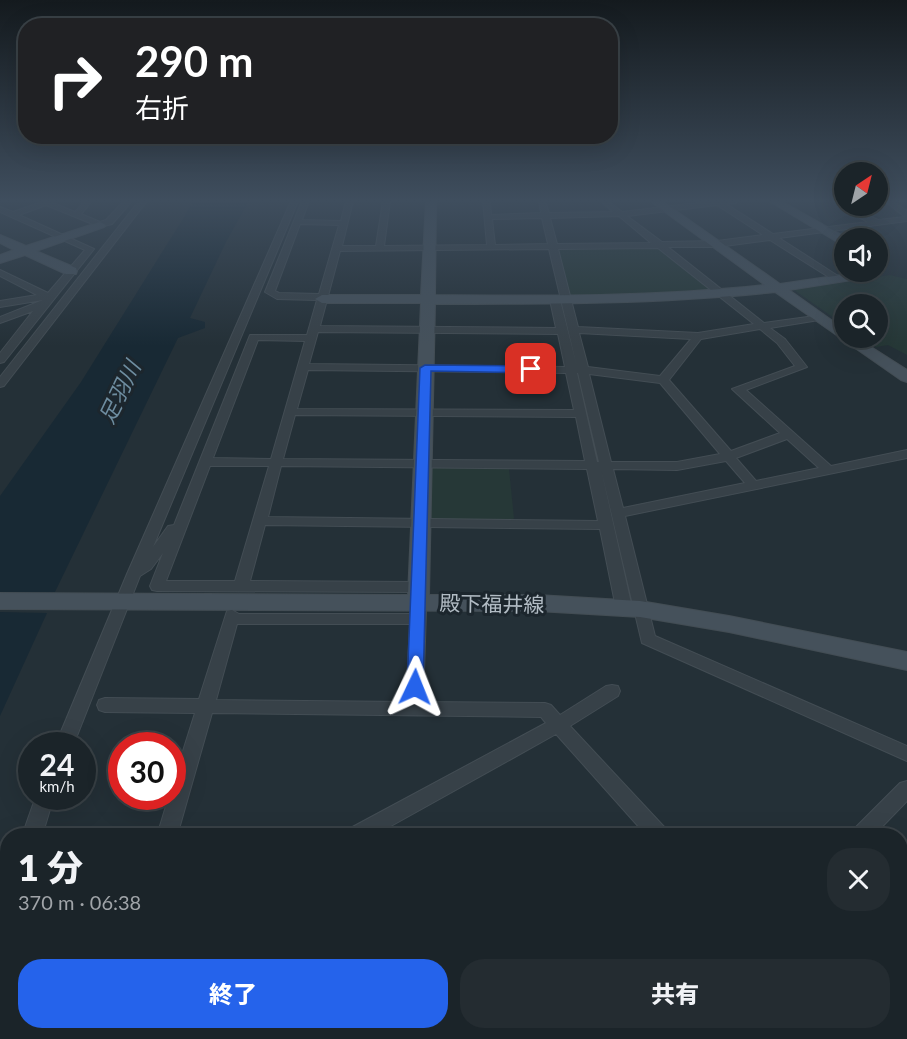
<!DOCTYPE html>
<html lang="ja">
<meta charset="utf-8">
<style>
:root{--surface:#1b2429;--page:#242c31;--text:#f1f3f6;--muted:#a0a4a8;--line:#394146;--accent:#2563eb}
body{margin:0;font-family:Lato,"Noto Sans JP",sans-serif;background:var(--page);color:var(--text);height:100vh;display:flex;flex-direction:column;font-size:22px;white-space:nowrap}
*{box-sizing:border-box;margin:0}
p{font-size:20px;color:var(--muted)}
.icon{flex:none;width:33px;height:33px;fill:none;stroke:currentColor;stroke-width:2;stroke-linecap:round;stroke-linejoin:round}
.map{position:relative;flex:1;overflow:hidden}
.details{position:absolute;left:0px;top:828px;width:908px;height:212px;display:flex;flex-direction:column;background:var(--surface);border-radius:24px 24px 0 0;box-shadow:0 6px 24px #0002,0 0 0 2px var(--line)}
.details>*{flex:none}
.banner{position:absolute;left:18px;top:18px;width:600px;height:126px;border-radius:24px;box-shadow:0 6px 24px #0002,0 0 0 2px var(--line);background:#202124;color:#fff;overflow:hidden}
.needle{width:39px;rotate:35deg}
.fabs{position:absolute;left:834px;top:162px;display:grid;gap:12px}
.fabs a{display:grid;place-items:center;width:54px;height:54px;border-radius:50%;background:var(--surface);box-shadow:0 6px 24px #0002,0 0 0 2px var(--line);font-size:30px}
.speed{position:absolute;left:18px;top:732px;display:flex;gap:12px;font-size:30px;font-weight:700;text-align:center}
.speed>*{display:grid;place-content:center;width:78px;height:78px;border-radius:50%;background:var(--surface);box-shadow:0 6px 24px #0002,0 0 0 2px var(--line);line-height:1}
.speed small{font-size:15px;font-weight:400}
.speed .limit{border:9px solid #d22;background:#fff;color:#111}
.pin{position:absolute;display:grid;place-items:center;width:51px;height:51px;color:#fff;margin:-26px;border-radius:12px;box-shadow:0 3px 9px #0006}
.me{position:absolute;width:66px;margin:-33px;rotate:2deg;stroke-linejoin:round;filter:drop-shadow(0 0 4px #0008)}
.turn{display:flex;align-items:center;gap:21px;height:126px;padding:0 18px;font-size:27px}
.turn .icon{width:78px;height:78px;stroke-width:2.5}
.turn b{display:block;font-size:42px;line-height:51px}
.round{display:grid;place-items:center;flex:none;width:63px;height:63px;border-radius:24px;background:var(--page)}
.head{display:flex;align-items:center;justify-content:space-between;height:102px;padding:0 18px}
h1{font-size:36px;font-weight:800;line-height:45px}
.button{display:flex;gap:12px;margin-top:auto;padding:12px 18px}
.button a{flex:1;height:69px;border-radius:24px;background:var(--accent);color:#fff;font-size:24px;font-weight:800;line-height:69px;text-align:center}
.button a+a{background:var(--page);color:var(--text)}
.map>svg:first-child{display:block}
.green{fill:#263837}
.water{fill:#182934}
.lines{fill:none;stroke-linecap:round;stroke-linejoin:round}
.street-casing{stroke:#434d54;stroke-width:2}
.secondary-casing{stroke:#434d54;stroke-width:2}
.street{fill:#374148;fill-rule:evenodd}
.secondary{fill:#45515b;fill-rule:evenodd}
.route{fill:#2563eb;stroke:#184099;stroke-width:1.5}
.labels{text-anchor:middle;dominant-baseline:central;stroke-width:6;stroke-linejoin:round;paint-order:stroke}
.street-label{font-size:21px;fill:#b2bcc4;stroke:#1c262d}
.water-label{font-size:22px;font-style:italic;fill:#6e8da0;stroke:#1c262d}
</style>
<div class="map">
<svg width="907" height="1039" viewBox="0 0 907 1039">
<rect width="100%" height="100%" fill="#243037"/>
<path class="green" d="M660,246L721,294L565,298L553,249Z
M890,275L907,279V355L888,345L876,347L862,338H878V304H844V325L794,290Z
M432,467H505L509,469L514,518L511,521H432L428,518L429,468Z
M211,1032H497L501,1039H213Z"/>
<path class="water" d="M194,201H249L226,242L190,318L205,322V328L178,338L55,592L0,593V496L81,382Z
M0,612L47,613L0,716Z"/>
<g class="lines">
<g class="street-casing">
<path id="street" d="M38,201H54L53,203L75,212L85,201H92L81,214L100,222L106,220L124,201H132L112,224L100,227L46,205L19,215L94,249L4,362L0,363V353L33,311L0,323V317L43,300L0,307V301L37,295L0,276V270L48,293L85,250L0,212V207L13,212L39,203Z
M139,201H147L4,386L0,387V377Z
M291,201H298L153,547L168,526L174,525L250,335H307L317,300L277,299L265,292L302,201H309L302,220L341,221L346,201H353L342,246H376L383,201H390L384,246L487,245L483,201H490L491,215L541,213L539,201H545L549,213L613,212L601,201H608L622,212L714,201H736V203L726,204L773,234L868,222L842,208L841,206L844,204L878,220L905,217L885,201H892L907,211V221L779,238L838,276V280L835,281L770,240L717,247H668L764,323L822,315V319L819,320L770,328L785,339L807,367L746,390L831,466L907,450V458L625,516L655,636L907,746V761L642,643L601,469L632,608L629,612H619L616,608L600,529L265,525L250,581L418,582L423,583L425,587L423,591L418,592L157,591L152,590L150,586L163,553L151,569L140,576L73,746H55L127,574ZM717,205L763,235L717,241L662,242L627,216ZM619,216L651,243L557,244L550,218ZM542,218L548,244L495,245L492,219ZM300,224L339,225L319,294L279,293L275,291ZM658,248L754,324L698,333L578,327L558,249ZM549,249L577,367L560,300L555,297L550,300L556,328L320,326L340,251ZM760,329L777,343L795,366L732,389L780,433L731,451L669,380L701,339ZM318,332L558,334L565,367L309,364ZM579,333L691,339L660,376L588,367ZM258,340L305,341L271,459L213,458ZM308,370L566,373L574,410L297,409ZM577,373H578L599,462H597ZM589,374L660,383L720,454L677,462H611ZM295,415L576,417L585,461L283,459ZM787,439L819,468L756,481L736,458ZM726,461L745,483L623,508L613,469L677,470ZM210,466H269L235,581H166ZM281,466L587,469L598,521L268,517Z
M418,606L423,607L426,611L423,702L545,703L551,705L560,715L606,686L612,685L618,686L620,691L618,696L570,726L667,830L669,836H647L556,734L373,836H345L347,830L546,723L541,717L212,713L177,836H157L169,796H172V786L195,713L105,712L99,710L97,705L99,700L105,698L199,699L227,611L232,610L239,614H410L413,607ZM237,624H410L406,702L216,700Z
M907,781V801L873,836H851L853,830L900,783Z
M36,796H54L42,836H22Z
M8,915V977L0,980V919Z
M900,1020L907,1022V1039H892L889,1032H900Z
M26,1032H48L50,1039H26Z
M179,1032H201L204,1039H180Z
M611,1032H641L639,1039H608Z"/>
</g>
<g class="secondary-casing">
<path id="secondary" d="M426,201H436L435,295C545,296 656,297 765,285L650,201H662L780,284L882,269L883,272L877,276L789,290L844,329V338H857L907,370V382L901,380L775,292C662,304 548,304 435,304L429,595H537L640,601L729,616L907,652V670L729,632L640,617L537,611L0,609V593L408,595L421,303H322L315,299L322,295H421Z
M769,201H781L847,238H844V246Z
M100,222L106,225L104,227L36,251L76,268L77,271L76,274H66L25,255L0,263V255L14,250L0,243V235L26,246Z"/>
</g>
<use href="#street" class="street"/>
<use href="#secondary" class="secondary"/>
</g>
<linearGradient id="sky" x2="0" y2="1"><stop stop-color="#141a1e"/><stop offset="0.58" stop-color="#3f4e5e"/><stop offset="1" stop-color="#3f4e5e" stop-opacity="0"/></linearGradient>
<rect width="907" height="346" fill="url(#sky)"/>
<path class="route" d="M425,365L531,366L537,369L531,373L431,371L423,687L421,691L415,693L409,691L407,687L420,368Z"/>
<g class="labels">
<g class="street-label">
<text transform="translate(492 603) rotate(1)">殿下福井線</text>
</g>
<g class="water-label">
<text transform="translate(119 392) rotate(-64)">足羽川</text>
</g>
</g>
</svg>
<div class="fabs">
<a><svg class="needle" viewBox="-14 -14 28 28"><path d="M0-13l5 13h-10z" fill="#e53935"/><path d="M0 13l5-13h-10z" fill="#a0a4a8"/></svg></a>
<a><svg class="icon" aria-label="sound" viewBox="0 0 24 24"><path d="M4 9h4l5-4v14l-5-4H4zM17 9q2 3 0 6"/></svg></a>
<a><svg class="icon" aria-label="search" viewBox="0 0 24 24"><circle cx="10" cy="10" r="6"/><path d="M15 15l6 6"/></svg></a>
</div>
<div class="speed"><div>24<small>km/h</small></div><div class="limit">30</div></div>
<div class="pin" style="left:531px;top:369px;background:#d93025"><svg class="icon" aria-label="arrive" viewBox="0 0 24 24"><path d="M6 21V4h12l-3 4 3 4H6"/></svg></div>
<svg class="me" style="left:415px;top:687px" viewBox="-20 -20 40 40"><path d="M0-17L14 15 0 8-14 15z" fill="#2563eb" stroke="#fff" stroke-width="4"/></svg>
<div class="banner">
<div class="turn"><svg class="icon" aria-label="right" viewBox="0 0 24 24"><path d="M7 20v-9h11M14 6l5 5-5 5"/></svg><div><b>290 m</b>右折</div></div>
</div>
<section class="details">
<div class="head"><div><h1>1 分</h1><p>370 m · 06:38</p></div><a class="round"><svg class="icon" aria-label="close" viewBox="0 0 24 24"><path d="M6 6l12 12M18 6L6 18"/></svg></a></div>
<div class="button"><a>終了</a><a>共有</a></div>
</section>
</div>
